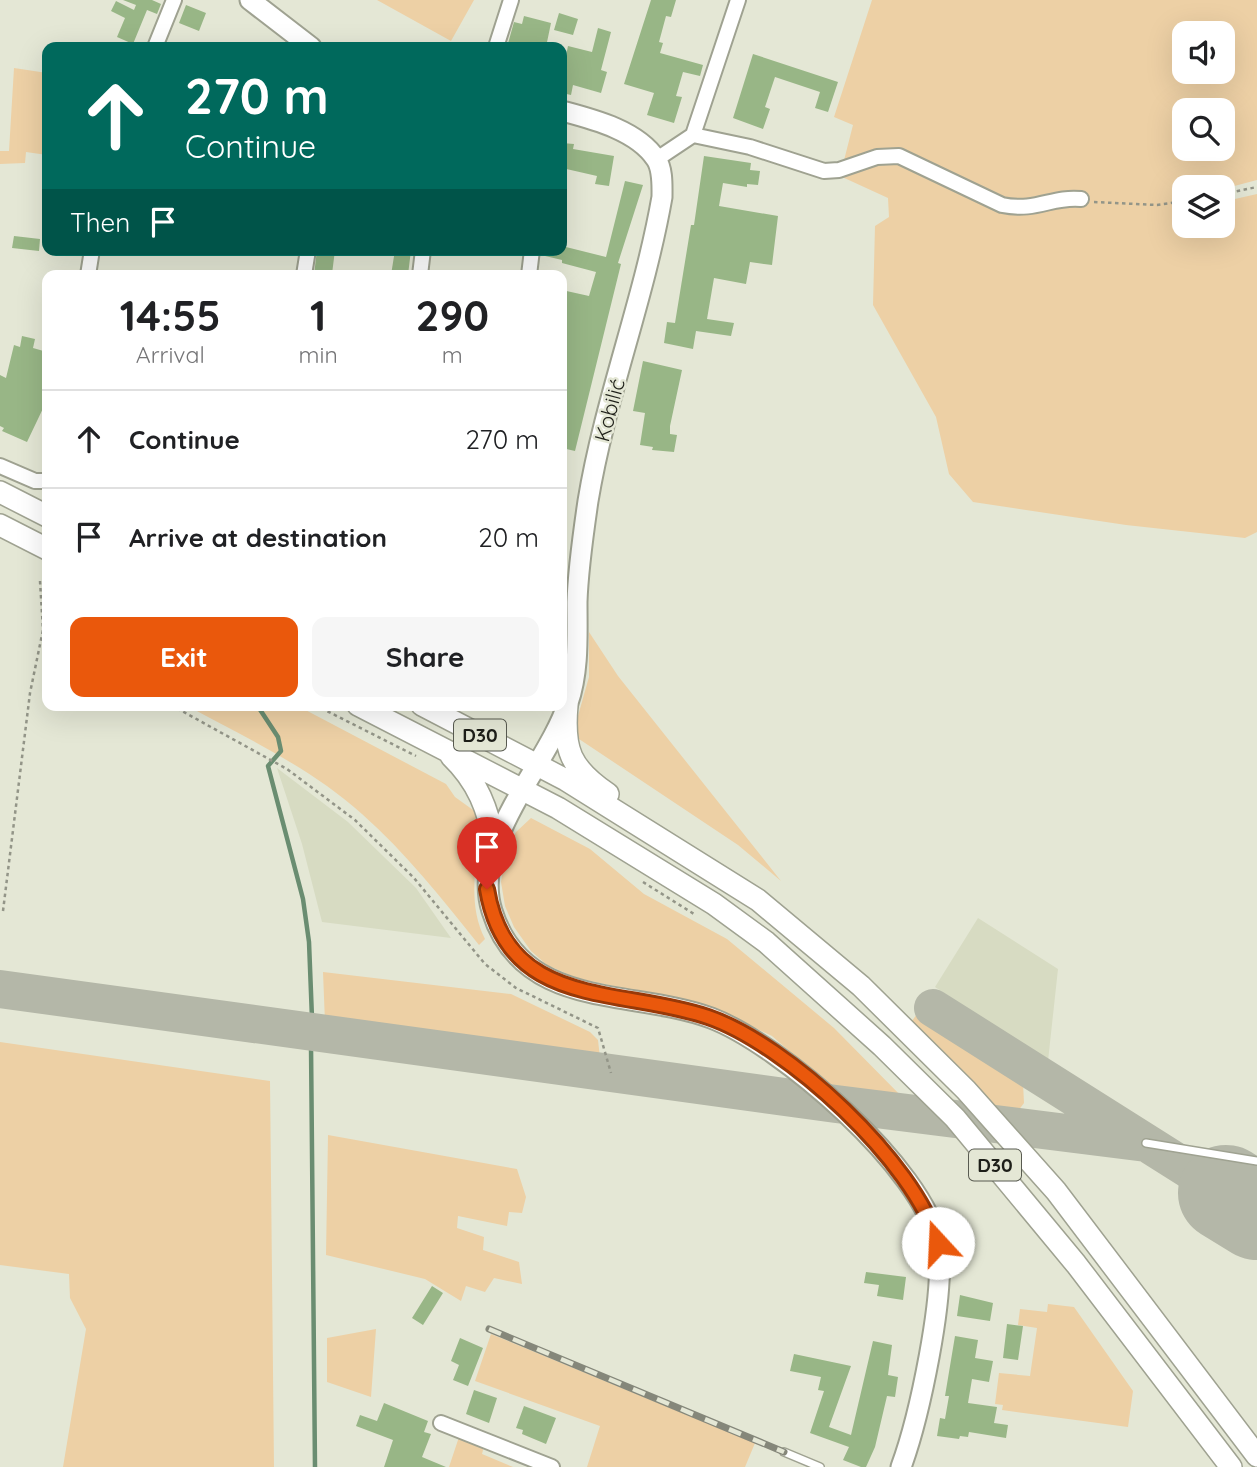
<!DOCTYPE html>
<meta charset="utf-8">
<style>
:root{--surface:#fff;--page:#f6f6f6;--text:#202124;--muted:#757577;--line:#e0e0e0;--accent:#ea580c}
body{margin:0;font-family:Quicksand,sans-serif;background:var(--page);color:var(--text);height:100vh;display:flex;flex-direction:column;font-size:26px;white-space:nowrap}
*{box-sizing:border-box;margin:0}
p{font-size:23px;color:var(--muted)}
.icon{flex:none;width:38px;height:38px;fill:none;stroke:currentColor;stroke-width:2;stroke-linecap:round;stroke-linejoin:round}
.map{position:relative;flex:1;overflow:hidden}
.panel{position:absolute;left:42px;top:270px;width:525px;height:441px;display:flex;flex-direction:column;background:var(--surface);border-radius:14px;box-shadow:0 7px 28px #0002}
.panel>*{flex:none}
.top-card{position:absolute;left:42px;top:42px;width:525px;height:214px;border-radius:14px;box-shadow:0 7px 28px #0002;background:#00695c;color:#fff;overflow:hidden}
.tools{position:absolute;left:1172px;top:21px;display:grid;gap:14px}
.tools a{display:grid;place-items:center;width:63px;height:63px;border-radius:14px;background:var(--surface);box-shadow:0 7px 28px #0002;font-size:35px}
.pin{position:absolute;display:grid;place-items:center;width:60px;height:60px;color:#fff;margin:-72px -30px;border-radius:50% 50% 50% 0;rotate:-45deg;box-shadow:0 0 7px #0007}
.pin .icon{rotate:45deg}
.me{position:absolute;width:77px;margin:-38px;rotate:340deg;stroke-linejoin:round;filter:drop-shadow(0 0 5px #0008)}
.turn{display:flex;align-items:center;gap:24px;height:147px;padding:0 28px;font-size:32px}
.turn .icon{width:91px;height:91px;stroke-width:2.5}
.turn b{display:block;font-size:49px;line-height:60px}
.then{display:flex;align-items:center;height:66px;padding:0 28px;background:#0003;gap:14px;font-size:26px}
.eta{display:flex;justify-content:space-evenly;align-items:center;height:119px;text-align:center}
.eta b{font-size:42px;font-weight:700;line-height:49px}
.cta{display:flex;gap:14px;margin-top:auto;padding:14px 28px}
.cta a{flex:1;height:80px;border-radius:14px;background:var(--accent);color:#fff;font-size:28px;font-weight:700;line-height:80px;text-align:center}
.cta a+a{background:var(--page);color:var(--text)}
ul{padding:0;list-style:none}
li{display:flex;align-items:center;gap:21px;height:98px;padding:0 28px;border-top:2px solid var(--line)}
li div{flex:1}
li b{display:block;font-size:26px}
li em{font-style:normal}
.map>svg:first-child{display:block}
.built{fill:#d7dbc2}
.green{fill:#edd0a5;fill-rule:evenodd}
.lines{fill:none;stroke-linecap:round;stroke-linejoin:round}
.stream{stroke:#6a8d71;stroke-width:4.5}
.taxiway{stroke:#b4b7a8;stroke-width:38}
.runway{stroke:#b4b7a8;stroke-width:96}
.building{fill:#98b686}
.service-casing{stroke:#9fa291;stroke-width:10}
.minor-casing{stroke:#9fa291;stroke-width:18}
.secondary-casing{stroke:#9fa291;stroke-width:23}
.primary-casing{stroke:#9fa291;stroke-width:24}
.path{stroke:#939588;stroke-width:2.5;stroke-dasharray:3.5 3.5;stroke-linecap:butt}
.service{stroke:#fff;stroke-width:7}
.minor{stroke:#fff;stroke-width:14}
.secondary{stroke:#fff;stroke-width:19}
.primary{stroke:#fff;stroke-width:21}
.rail-casing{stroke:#85877a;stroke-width:7}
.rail{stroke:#e4e7d5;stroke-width:4.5;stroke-dasharray:13;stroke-linecap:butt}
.route-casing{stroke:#983908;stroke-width:18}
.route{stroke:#ea580c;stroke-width:12}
.labels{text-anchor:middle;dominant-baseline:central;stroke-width:5;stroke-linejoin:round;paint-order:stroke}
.shield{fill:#e4e7d5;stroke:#595b51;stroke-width:2}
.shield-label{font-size:19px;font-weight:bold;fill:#1e1f19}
.street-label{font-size:21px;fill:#1e1f19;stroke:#e4e7d5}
</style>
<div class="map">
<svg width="1257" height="1467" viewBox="0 0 1257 1467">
<rect width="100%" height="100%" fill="#e4e7d5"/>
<path class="built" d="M277,768L348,822L416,888L451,938L322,922L302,844Z
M978,918L1058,969L1048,1061L935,987Z"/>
<path class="green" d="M377,0H474L451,41Z
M872,0H1257V180L1223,189L1185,187V226H1223V193L1235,199L1257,194V532L1245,538L1126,525L973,502L949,474L936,417L873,305L875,226L889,217L888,198L840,176L853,125L834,117ZM1185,33H1223V72H1185ZM1185,110H1223V149H1185Z
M14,68L47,73V155L26,152L25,163L0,164V151H9Z
M589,632L618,676L781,881L738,845L579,739L574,730L589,677Z
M186,705H296L446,784L455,797L480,815C479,857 465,900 485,939L479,945C443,900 406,853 362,814C311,768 246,738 186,705Z
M531,818L590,849L644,894L727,939L834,1028L908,1103L837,1093L772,1036L711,1007L577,978L547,965L531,951L514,927L505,906L501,882L506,850L516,832Z
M323,972L511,994L590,1032L598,1040L600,1058L325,1022Z
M919,1011L1023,1083L1024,1103L1018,1111L1000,1115L912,1021Z
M0,1042L270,1081L274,1467H63L86,1329L70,1298L69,1274L0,1265Z
M328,1135L517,1169L526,1197L522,1213L509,1212L507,1226L458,1216L457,1228L484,1237L483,1250L519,1262L522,1284L494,1278L485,1292L466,1286L461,1301L425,1279L326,1255Z
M1048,1304L1074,1307L1133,1391L1128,1427L1002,1410L1003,1405L995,1404L999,1373L1030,1376L1037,1328L1018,1325L1020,1309L1047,1312Z
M376,1329L371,1397L327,1382V1338Z
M491,1334L755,1443L745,1467H587L600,1426L475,1381Z
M459,1437L484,1446L482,1454L513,1467H449Z"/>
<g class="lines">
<path class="stream" d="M257,705L278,737L281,751L268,766L303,899L309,942L312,1018
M311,1045L315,1467"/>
<path class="taxiway" d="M0,989L836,1104L1146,1143
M933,1008L1226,1193"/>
<path class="runway" d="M1226,1193L1257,1212"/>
</g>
<path class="building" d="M123,0H152L161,4L157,14L147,10L133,44L117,37L125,18L111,11L116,1L134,10L136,5Z
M651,0H676L671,17L666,16L659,42L663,43L660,53L703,65L700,76L683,72L676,96L682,97L674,123L647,115L654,93L624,84Z
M186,5L206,13L199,31L179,23Z
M559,13L578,19L573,35L554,30Z
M524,16L551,23L546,47H507L514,22L522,24Z
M598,28L611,32L601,70L607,72L601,93L573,85L571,95L562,93V75L568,46L592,52Z
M753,54L838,82L828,112L815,108L820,92L775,77L765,107L770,109L763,129L733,118Z
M562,143L574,144L573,149L614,156L609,186L595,184L597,176L562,168Z
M704,156L751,163L750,170L760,171L758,185L747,184V187L723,183L719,206L778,216L772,265L750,262L746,284L714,278L707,319L734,323L731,336L696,331L693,349L664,343L667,322L675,323L691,225H694Z
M625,181L643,185L618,263L621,264L575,451L562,448V290L589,296L596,272L562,263V260L541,255L542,250H562V246L606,257Z
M14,236L40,239L39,251L12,248Z
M317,250H335L332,274L314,275Z
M395,250H411L408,275H391Z
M22,336L35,339L33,348L47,352L45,392L47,400L27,442L2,431L4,428L0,426V375L6,378L14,345L20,347Z
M643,361L682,370L670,426V434L677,435L674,452L652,450L653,447L640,445L645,413L633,411Z
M866,1272L906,1277L903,1300L877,1296L879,1285L864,1283Z
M432,1286L443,1293L423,1325L412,1318Z
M960,1295L993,1303L990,1321L957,1316Z
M1007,1324L1023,1326L1018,1360L1003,1358Z
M955,1336L978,1340L975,1358L993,1361L989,1382L972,1379L968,1403L997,1407L994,1423L1008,1425L1006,1438L969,1432L968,1437L960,1436L959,1439L937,1436L940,1418L945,1419L949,1396H945Z
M460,1338L483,1348L468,1386L453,1380L459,1365L451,1361Z
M873,1341L892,1345L888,1375L898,1377L895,1397L887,1396L875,1447L866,1467H861L843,1460L849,1447L810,1433L824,1391L818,1390L821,1377L790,1371L794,1354L851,1366L829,1427L851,1435Z
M474,1390L497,1398L489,1423L466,1414Z
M384,1403L428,1421L424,1432L431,1434L422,1457L446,1467H384L393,1440L356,1426L360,1415L377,1421Z
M524,1406L556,1418L546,1444L522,1434L523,1430L516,1428Z"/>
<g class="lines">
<g class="service-casing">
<path id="service" d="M1146,1143L1257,1161
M784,1452L820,1467"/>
</g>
<g class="minor-casing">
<path id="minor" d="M155,47L174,0
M496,47L511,0
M693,135L738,0
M657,159L693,135L750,147L824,171L839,170L877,157L899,156L1002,205C1037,212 1052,196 1081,199
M88,275L92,250
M304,275L308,250
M420,275L423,250
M529,275L532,250
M0,466L35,481H47
M441,1423L552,1467"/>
</g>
<g class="secondary-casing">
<path id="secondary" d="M250,0L311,47
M562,111C592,119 637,130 656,159C663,169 662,185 662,197C644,300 605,398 588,501C583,535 578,569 577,602C577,636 579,671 568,703C547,767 470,841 492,911C523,1011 634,989 711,1018C780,1044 925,1169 938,1244C946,1294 919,1418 901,1467"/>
</g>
<g class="primary-casing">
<path id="primary" d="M0,492L47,516
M0,525L47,549
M358,705L558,808L714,904L766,942L882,1046L955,1118L1076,1264L1231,1467
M422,705L566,780L758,900L861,986L966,1090L1056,1191L1257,1456
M567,705C563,750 570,768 608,794
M451,756C478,782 488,809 495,846"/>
</g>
<path class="path" d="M1223,194L1257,187
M1094,202L1157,205L1185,201
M40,581L43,630L47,637
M171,705L287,769L355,820L414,878L485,964L516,988L598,1028L611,1073
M315,705L416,756
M643,882L694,914
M3,911L30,693L43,630"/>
<use href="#service" class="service"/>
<use href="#minor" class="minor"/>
<use href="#secondary" class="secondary"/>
<use href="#primary" class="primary"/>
<g class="rail-casing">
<path id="rail" d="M489,1329L784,1452"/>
</g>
<use href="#rail" class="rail"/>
</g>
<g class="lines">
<g class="route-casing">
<path id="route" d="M487,889C507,1010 620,987 708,1017C787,1044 915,1162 938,1243"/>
</g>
<use href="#route" class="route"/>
</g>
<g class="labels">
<g class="shield">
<rect x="454" y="719.5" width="52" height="31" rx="5"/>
<rect x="969" y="1149.5" width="52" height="31" rx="5"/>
</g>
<g class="shield-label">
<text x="480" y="735">D30</text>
<text x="995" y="1165">D30</text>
</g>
<g class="street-label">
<text transform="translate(609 410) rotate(-75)">Kobilić</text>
</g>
</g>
</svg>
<div class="tools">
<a><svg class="icon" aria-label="sound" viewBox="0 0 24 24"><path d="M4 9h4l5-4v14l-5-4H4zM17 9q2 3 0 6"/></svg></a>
<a><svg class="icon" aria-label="search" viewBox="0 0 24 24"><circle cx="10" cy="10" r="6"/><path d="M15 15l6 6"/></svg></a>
<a><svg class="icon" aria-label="layers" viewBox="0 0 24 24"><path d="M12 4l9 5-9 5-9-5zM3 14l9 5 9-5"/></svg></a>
</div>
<div class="pin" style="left:487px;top:889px;background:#d93025"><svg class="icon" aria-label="arrive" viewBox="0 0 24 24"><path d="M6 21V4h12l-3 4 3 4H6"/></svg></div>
<svg class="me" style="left:938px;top:1243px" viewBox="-20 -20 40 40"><circle r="19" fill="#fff"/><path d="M0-13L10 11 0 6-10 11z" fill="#ea580c"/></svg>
<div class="top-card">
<div class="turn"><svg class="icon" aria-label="ahead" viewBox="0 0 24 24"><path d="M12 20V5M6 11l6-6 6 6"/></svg><div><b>270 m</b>Continue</div></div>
<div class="then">Then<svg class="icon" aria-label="arrive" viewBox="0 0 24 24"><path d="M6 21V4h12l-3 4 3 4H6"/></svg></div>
</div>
<section class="panel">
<div class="eta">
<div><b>14:55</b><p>Arrival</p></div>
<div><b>1</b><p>min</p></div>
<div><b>290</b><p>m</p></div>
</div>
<ul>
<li><svg class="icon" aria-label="ahead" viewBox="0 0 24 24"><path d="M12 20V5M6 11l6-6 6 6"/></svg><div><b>Continue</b></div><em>270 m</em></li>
<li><svg class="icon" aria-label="arrive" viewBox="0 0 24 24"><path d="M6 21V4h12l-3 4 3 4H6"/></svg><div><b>Arrive at destination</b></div><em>20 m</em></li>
</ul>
<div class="cta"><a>Exit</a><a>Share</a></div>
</section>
</div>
